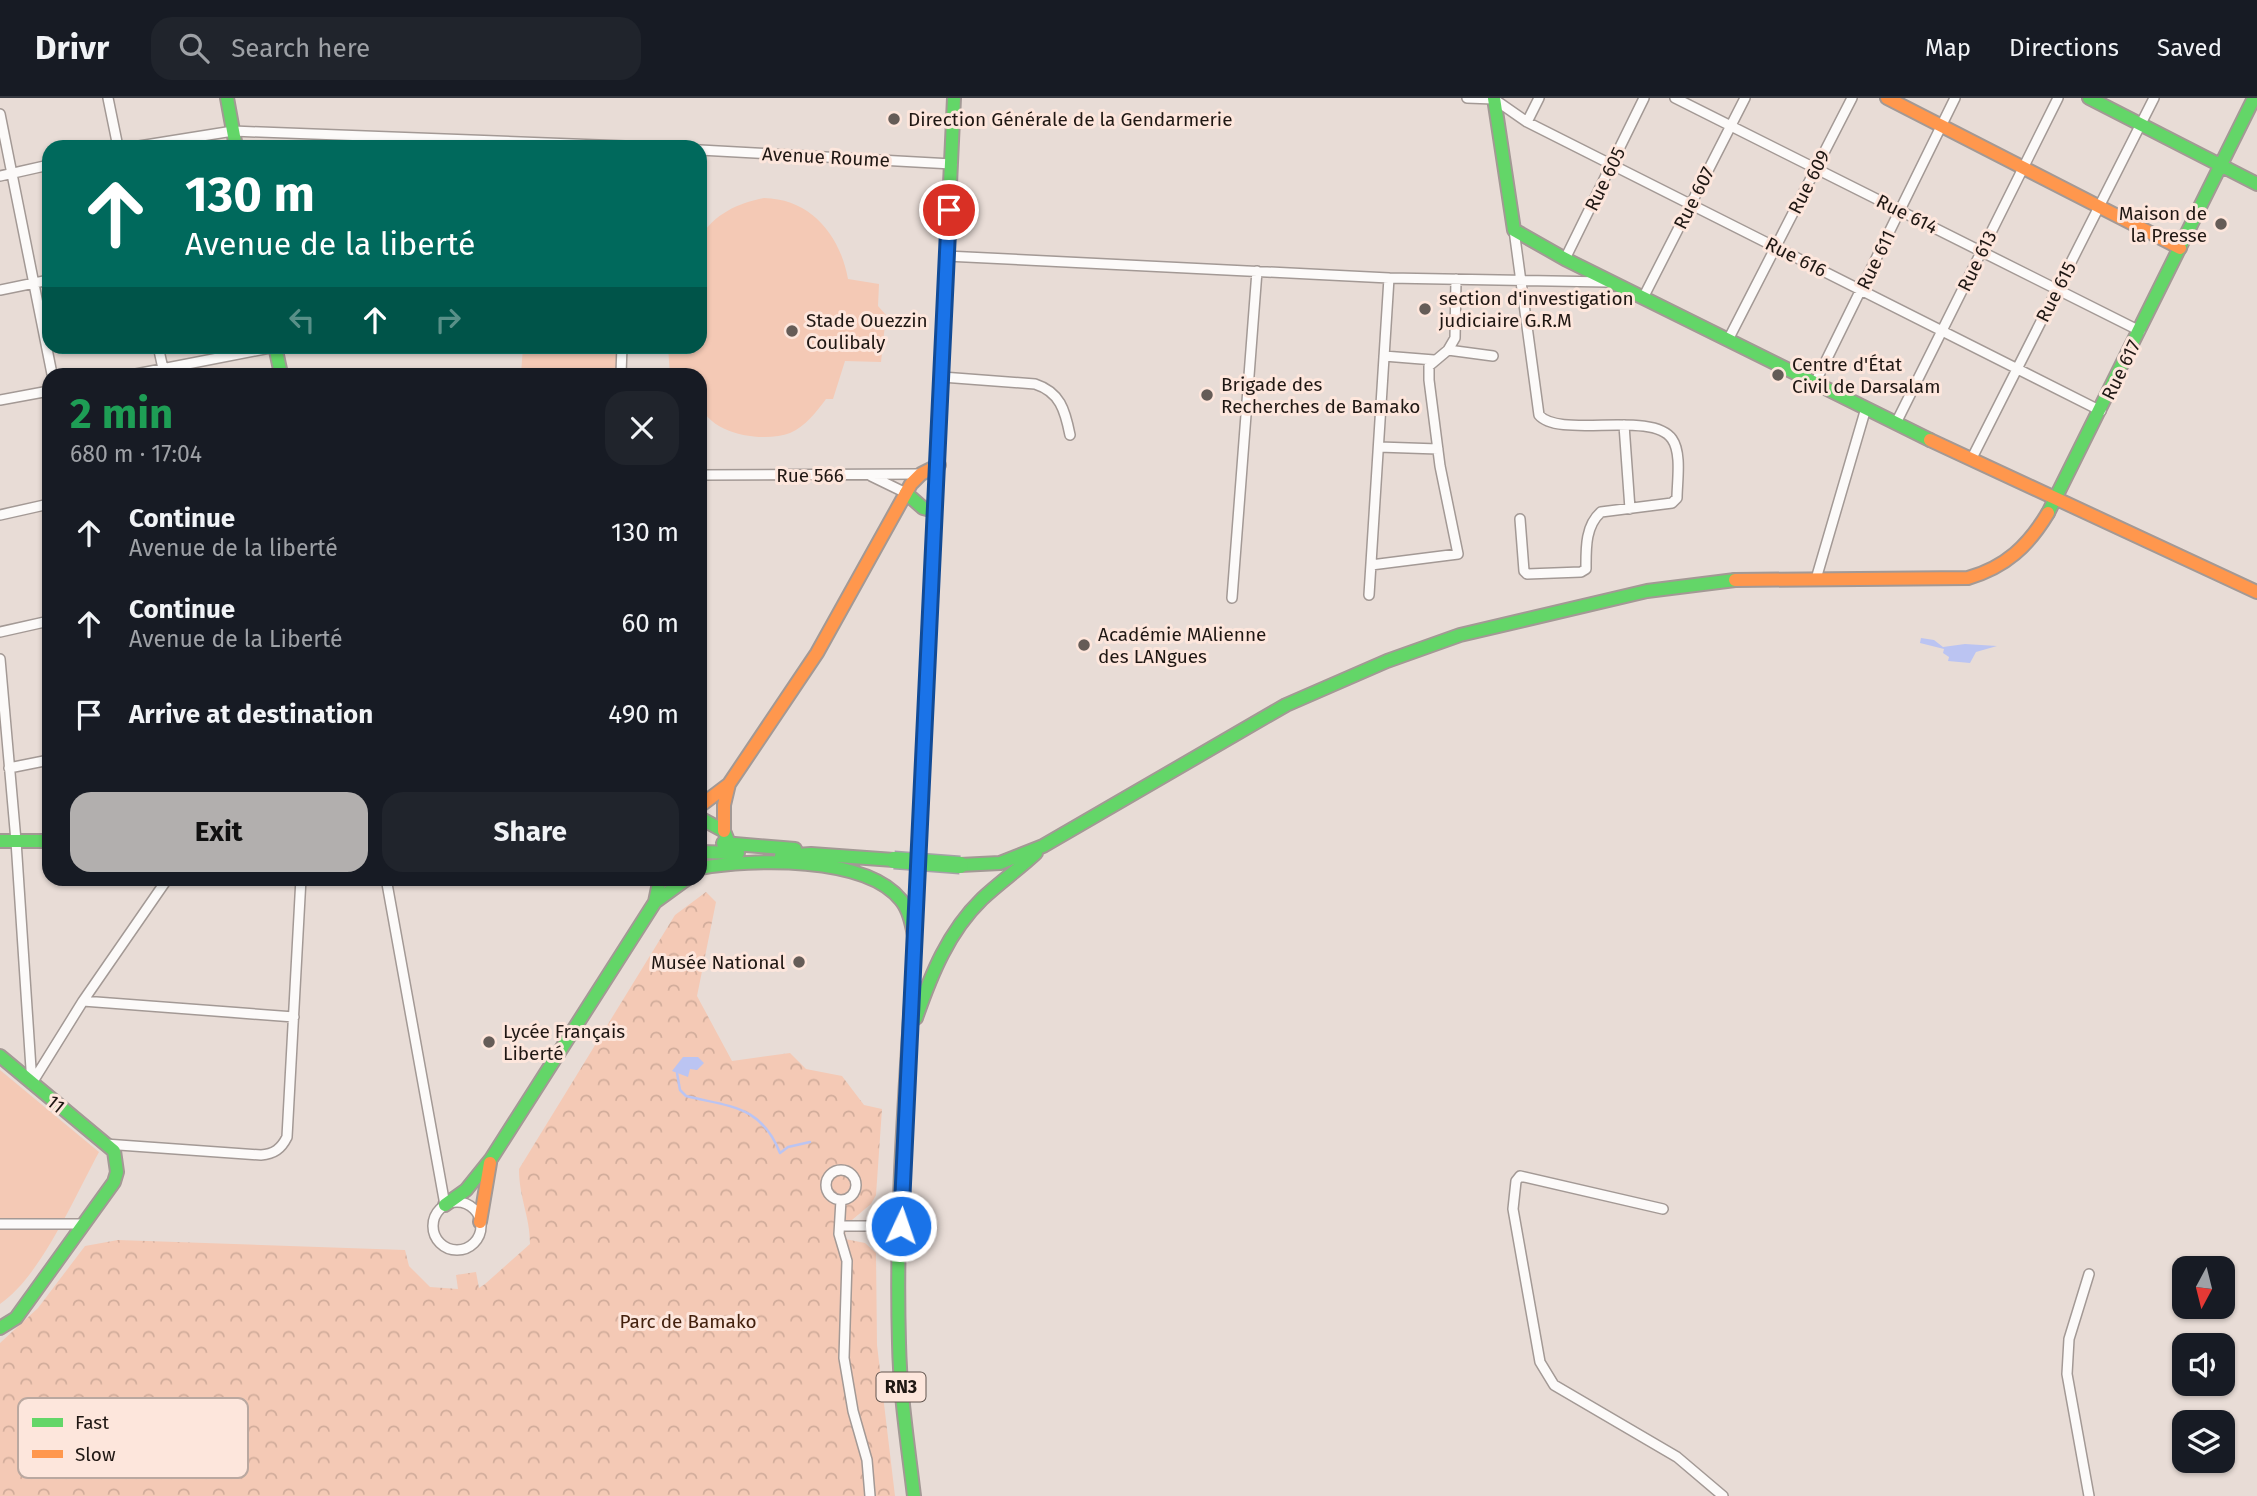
<!DOCTYPE html>
<meta charset="utf-8">
<style>
:root{--surface:#171b24;--page:#20242c;--text:#f1f3f6;--muted:#9ea1a6;--line:#363941;--accent:#b2afae}
body{margin:0;font-family:"Fira Sans",sans-serif;background:var(--page);color:var(--text);height:100vh;display:flex;flex-direction:column;font-size:26px;white-space:nowrap}
*{box-sizing:border-box;margin:0}
p{font-size:23px;color:var(--muted)}
.icon{flex:none;width:38px;height:38px;fill:none;stroke:currentColor;stroke-width:2;stroke-linecap:round;stroke-linejoin:round}
.map{position:relative;flex:1;overflow:hidden}
.side{position:absolute;left:42px;top:270px;width:665px;height:518px;display:flex;flex-direction:column;background:var(--surface);border-radius:21px;box-shadow:0 2px 5px #0004}
.side>*{flex:none}
.banner{position:absolute;left:42px;top:42px;width:665px;height:214px;border-radius:21px;box-shadow:0 2px 5px #0004;background:#00695c;color:#fff;overflow:hidden}
.needle{width:46px;rotate:187deg}
.buttons{position:absolute;left:2172px;top:1158px;display:grid;gap:14px}
.buttons a{display:grid;place-items:center;width:63px;height:63px;border-radius:14px;background:var(--surface);box-shadow:0 2px 5px #0004;font-size:35px}
.pin{position:absolute;display:grid;place-items:center;width:60px;height:60px;color:#fff;margin:-30px;border:4px solid #fff;border-radius:50%;box-shadow:0 2px 7px #0007}
.me{position:absolute;width:77px;margin:-38px;rotate:3deg;stroke-linejoin:round;filter:drop-shadow(0 0 5px #0008)}
.turn{display:flex;align-items:center;gap:24px;height:147px;padding:0 28px;font-size:32px}
.turn .icon{width:91px;height:91px;stroke-width:2.5}
.turn b{display:block;font-size:49px;line-height:60px}
.lanes{display:flex;align-items:center;height:66px;padding:0 28px;background:#0003;justify-content:center;gap:35px;direction:ltr}
.lanes .off{opacity:.35}
.round{display:grid;place-items:center;flex:none;width:74px;height:74px;border-radius:21px;background:var(--page)}
.summary{display:flex;align-items:center;justify-content:space-between;height:119px;padding:0 28px}
h1{font-size:42px;font-weight:700;line-height:52px;color:#1e9e55}
.cta{display:flex;gap:14px;margin-top:auto;padding:14px 28px}
.cta a{flex:1;height:80px;border-radius:21px;background:var(--accent);color:#111;font-size:28px;font-weight:700;line-height:80px;text-align:center}
.cta a+a{background:var(--page);color:var(--text)}
ul{padding:0;list-style:none}
li{display:flex;align-items:center;gap:21px;height:91px;padding:0 28px}
li div{flex:1}
li b{display:block;font-size:26px}
li em{font-style:normal}
header{display:flex;align-items:center;gap:42px;box-sizing:border-box;height:98px;padding:0 35px;background:var(--surface);border-bottom:2px solid var(--line)}
header strong{font-size:33px}
nav{display:flex;gap:38px;margin-inline-start:auto;font-size:24px}
.search{width:490px;height:63px;background:var(--page);display:flex;align-items:center;gap:18px;box-sizing:border-box;padding:0 24px;border-radius:21px;color:var(--muted);font-size:26px}
.map>svg:first-child{display:block}
.grass{fill:#f4c9b5}
.forest{fill:url(#forest-crowns)}
.water{fill:#bbc4f2}
.lines{fill:none;stroke-linecap:round;stroke-linejoin:round}
.stream{stroke:#bbc4f2;stroke-width:2.5}
.street-casing{stroke:#a39995;stroke-width:12}
.fast-casing{stroke:#a39995;stroke-width:16}
.slow-casing{stroke:#a39995;stroke-width:16}
.street{stroke:#fcfaf9;stroke-width:9}
.fast{stroke:#63d668;stroke-width:12}
.slow{stroke:#ff974d;stroke-width:12}
.fast-bridge-casing{stroke:#a5a1a7;stroke-width:19;stroke-linecap:butt}
.fast-bridge{stroke:#63d668;stroke-width:16}
.route-casing{stroke:#114b97;stroke-width:18}
.route{stroke:#1a73e8;stroke-width:12}
.poi-dot{fill:#655c57;stroke:#fde6dc;stroke-width:2.5}
.labels{text-anchor:middle;dominant-baseline:central;stroke-width:6;stroke-linejoin:round;paint-order:stroke}
.shield{fill:#fde6dc;stroke:#62554f;stroke-width:2}
.shield-label{font-size:18px;font-weight:bold;fill:#1f1713}
.poi-label{font-size:19px;fill:#1f1713;stroke:#fde6dc;text-anchor:start}
.street-label{font-size:19px;fill:#1f1713;stroke:#fde6dc}
.park-label{font-size:19px;fill:#43200d;stroke:#fde6dc}
.key{fill:#fde6dc;stroke:#baa8a0;stroke-width:2}
.key-label{font-size:19px;fill:#1f1713}
</style>
<header>
<strong>Drivr</strong>
<div class="search"><svg class="icon" aria-label="search" viewBox="0 0 24 24"><circle cx="10" cy="10" r="6"/><path d="M15 15l6 6"/></svg>Search here</div>
<nav><a>Map</a><a>Directions</a><a>Saved</a></nav>
</header>
<div class="map">
<svg width="2257" height="1398" viewBox="0 0 2257 1398">
<defs>
<pattern id="forest-crowns" width="20" height="18" patternUnits="userSpaceOnUse" patternTransform="scale(1.75)"><rect width="20" height="18" fill="#f4c9b5"/><path d="M2 6a3 3 0 1 1 6 0M12 15a3 3 0 1 1 6 0" fill="none" stroke="#d1ac9b"/></pattern>
</defs>
<rect width="100%" height="100%" fill="#e8dcd6"/>
<path class="grass" d="M764,100C811,101 840,137 848,181L879,186L878,208L886,217L881,264L845,263L833,301H826C817,313 805,329 790,335C764,345 707,337 700,304C698,296 700,285 700,276H670L668,249L700,248V140C714,116 738,105 764,100Z
M523,249H618L617,276H521Z
M0,972L99,1054C75,1098 41,1178 0,1206Z"/>
<path class="forest" d="M706,794L716,804L697,898L732,963L790,955L806,971L842,978L864,1007L882,1011L876,1097L871,1106L846,1127L845,1141L865,1145L876,1155L877,1247L895,1398H0V1245L38,1210L85,1148L118,1142L405,1152L409,1168L430,1189L458,1191L456,1177L476,1174L479,1190L485,1186L530,1146C530,1118 519,1100 519,1071L675,817Z"/>
<path class="water" d="M1921,540L1934,542L1943,549L1965,546L1997,548L1976,554L1970,565L1948,563L1949,559L1943,555L1944,551L1920,545Z
M683,959H698L704,965L697,972L690,971L688,979L672,973Z"/>
<g class="lines">
<path class="stream" d="M677,975L680,992L686,998C730,1009 761,1007 780,1055L788,1049L810,1044"/>
<g class="street-casing">
<path id="street" d="M108,0L118,49
M1467,0L1494,1L1527,24L2101,313
M1675,0L2140,233
M0,16L52,276
M1527,24L1539,0
M133,49L233,33L651,49
M700,52L952,66
M0,78L49,67
M1514,132L1539,317C1559,341 1652,312 1672,341C1682,355 1677,384 1677,400L1672,405L1601,414C1585,428 1586,451 1586,471L1581,474L1527,476L1524,473L1520,421
M946,158L1389,180L1607,184
M1565,161L1644,0
M0,192L49,182
M1643,200L1745,0
M1728,242L1852,0
M158,248L164,275
M1448,252L1493,258
M1384,258L1434,262
M136,276L275,249
M621,276L622,248
M942,279L1035,286C1060,294 1065,312 1070,337
M1815,285L1955,0
M0,302L49,293
M1896,325L2058,0
M1624,327L1630,411
M1379,349L1438,351
M1971,362L2154,0
M700,377L921,376
M871,378L906,395
M0,417L49,406
M1371,467L1458,456L1440,368L1429,282V268L1448,252L1455,240L1456,181
M1816,481L1866,310
M1369,497L1389,180
M1232,500L1257,173
M0,534L49,523
M0,561L16,743L32,986
M9,670L49,662
M386,780L445,1107
M83,903L294,919
M32,985L83,903L168,780
M105,1046L261,1057C274,1056 281,1051 287,1039L301,780
M826 1087a15 15 0 1 1 30 0a15 15 0 1 1-30 0Z
M841,1102L839,1136L847,1163L844,1260L853,1313L867,1362L870,1398
M433 1128a24 24 0 1 1 48 0a24 24 0 1 1-48 0Z
M1663,1111L1520,1078L1516,1083L1513,1111L1540,1264L1554,1287L1677,1359L1723,1398
M0,1126H84
M840,1128H901
M2089,1398L2067,1276L2069,1241L2089,1176"/>
</g>
<g class="fast-casing">
<path id="fast" d="M227,0L236,49
M1494,0L1514,132L1565,161L1930,342
M2089,0L2257,86
M275,248L281,276
M906,395L923,410L935,413
M2048,415L2254,0
M927,583L954,0
M700,720L724,733L729,745
M0,743H49
M723,745L795,751
M700,754L738,755
M781,758L811,756L894,762
M960,767L1000,765L1043,748L1286,607L1387,563L1460,537L1647,493L1735,482
M700,770C751,761 865,757 901,802C910,813 912,828 915,842C907,976 895,1110 899,1245C900,1297 908,1347 914,1398
M655,804L688,780
M916,920C931,877 948,834 982,801C999,785 1019,771 1036,755
M0,958L114,1053L117,1074L114,1084L16,1220L0,1230
M445,1107L466,1092L491,1061L655,804L660,780"/>
</g>
<g class="slow-casing">
<path id="slow" d="M1887,0L2180,150
M1930,342L2257,494
M1735,482L1968,480C2006,469 2028,448 2048,415
M700,708L729,686L817,555L911,386L921,376L939,367
M724,733V707L729,686
M915,831L927,583
M480,1124L490,1065"/>
</g>
<use href="#street" class="street"/>
<use href="#fast" class="fast"/>
<use href="#slow" class="slow"/>
<g class="fast-bridge-casing">
<path id="fast-bridge" d="M894,762L960,767"/>
</g>
<use href="#fast-bridge" class="fast-bridge"/>
</g>
<g class="lines">
<g class="route-casing">
<path id="route" d="M901,1128L949,112"/>
</g>
<use href="#route" class="route"/>
</g>
<g class="poi-dot">
<circle cx="894" cy="21" r="7"/>
<circle cx="2221" cy="126" r="7"/>
<circle cx="1425" cy="211" r="7"/>
<circle cx="792" cy="233" r="7"/>
<circle cx="1778" cy="277" r="7"/>
<circle cx="1207" cy="297" r="7"/>
<circle cx="1084" cy="547" r="7"/>
<circle cx="799" cy="864" r="7"/>
<circle cx="489" cy="944" r="7"/>
</g>
<g class="labels">
<rect class="shield" x="876.5" y="1274.5" width="49" height="29" rx="5"/>
<g class="shield-label">
<text x="901" y="1289">RN3</text>
</g>
<g class="poi-label">
<text x="908" y="21">Direction Générale de la Gendarmerie</text>
<text x="2207" y="115" text-anchor="end">Maison de<tspan x="2207" dy="22">la Presse</tspan></text>
<text x="1439" y="200">section d'investigation<tspan x="1439" dy="22">judiciaire G.R.M</tspan></text>
<text x="806" y="222">Stade Ouezzin<tspan x="806" dy="22">Coulibaly</tspan></text>
<text x="1792" y="266">Centre d'État<tspan x="1792" dy="22">Civil de Darsalam</tspan></text>
<text x="1221" y="286">Brigade des<tspan x="1221" dy="22">Recherches de Bamako</tspan></text>
<text x="1098" y="536">Académie MAlienne<tspan x="1098" dy="22">des LANgues</tspan></text>
<text x="785" y="864" text-anchor="end">Musée National</text>
<text x="503" y="933">Lycée Français<tspan x="503" dy="22">Liberté</tspan></text>
</g>
<g class="street-label">
<text transform="translate(826 59) rotate(3)">Avenue Roume</text>
<text transform="translate(1605 81) rotate(-64)">Rue 605</text>
<text transform="translate(1809 84) rotate(-63)">Rue 609</text>
<text transform="translate(1694 100) rotate(-63)">Rue 607</text>
<text transform="translate(1907 116) rotate(26)">Rue 614</text>
<text transform="translate(1796 159) rotate(27)">Rue 616</text>
<text transform="translate(1876 162) rotate(-64)">Rue 611</text>
<text transform="translate(1977 163) rotate(-64)">Rue 613</text>
<text transform="translate(2056 194) rotate(-63)">Rue 615</text>
<text transform="translate(2121 272) rotate(-64)">Rue 617</text>
<text x="810" y="377">Rue 566</text>
<text transform="translate(56 1006) rotate(39)">11</text>
</g>
<g class="park-label">
<text x="688" y="1223">Parc de Bamako</text>
</g>
</g>
<rect x="18" y="1300" width="230" height="80" rx="10" class="key"/>
<rect x="32" y="1320" width="31" height="9" fill="#63d668"/>
<rect x="32" y="1352" width="31" height="8" fill="#ff974d"/>
<g class="key-label">
<text x="75" y="1331">Fast</text>
<text x="75" y="1363">Slow</text>
</g>
</svg>
<div class="buttons">
<a><svg class="needle" viewBox="-14 -14 28 28"><path d="M0-13l5 13h-10z" fill="#e53935"/><path d="M0 13l5-13h-10z" fill="#9ea1a6"/></svg></a>
<a><svg class="icon" aria-label="sound" viewBox="0 0 24 24"><path d="M4 9h4l5-4v14l-5-4H4zM17 9q2 3 0 6"/></svg></a>
<a><svg class="icon" aria-label="layers" viewBox="0 0 24 24"><path d="M12 4l9 5-9 5-9-5zM3 14l9 5 9-5"/></svg></a>
</div>
<div class="pin" style="left:949px;top:112px;background:#d93025"><svg class="icon" aria-label="arrive" viewBox="0 0 24 24"><path d="M6 21V4h12l-3 4 3 4H6"/></svg></div>
<svg class="me" style="left:901px;top:1128px" viewBox="-20 -20 40 40"><circle r="17" fill="#1a73e8" stroke="#fff" stroke-width="3"/><path d="M0-11L8 9 0 5-8 9z" fill="#fff"/></svg>
<div class="banner">
<div class="turn"><svg class="icon" aria-label="ahead" viewBox="0 0 24 24"><path d="M12 20V5M6 11l6-6 6 6"/></svg><div><b>130 m</b>Avenue de la liberté</div></div>
<div class="lanes"><svg class="icon off" aria-label="left" viewBox="0 0 24 24"><path d="M17 20v-9H6M10 6l-5 5 5 5"/></svg><svg class="icon" aria-label="ahead" viewBox="0 0 24 24"><path d="M12 20V5M6 11l6-6 6 6"/></svg><svg class="icon off" aria-label="right" viewBox="0 0 24 24"><path d="M7 20v-9h11M14 6l5 5-5 5"/></svg></div>
</div>
<section class="side">
<div class="summary"><div><h1>2 min</h1><p>680 m · 17:04</p></div><a class="round"><svg class="icon" aria-label="close" viewBox="0 0 24 24"><path d="M6 6l12 12M18 6L6 18"/></svg></a></div>
<ul>
<li><svg class="icon" aria-label="ahead" viewBox="0 0 24 24"><path d="M12 20V5M6 11l6-6 6 6"/></svg><div><b>Continue</b><p>Avenue de la liberté</p></div><em>130 m</em></li>
<li><svg class="icon" aria-label="ahead" viewBox="0 0 24 24"><path d="M12 20V5M6 11l6-6 6 6"/></svg><div><b>Continue</b><p>Avenue de la Liberté</p></div><em>60 m</em></li>
<li><svg class="icon" aria-label="arrive" viewBox="0 0 24 24"><path d="M6 21V4h12l-3 4 3 4H6"/></svg><div><b>Arrive at destination</b></div><em>490 m</em></li>
</ul>
<div class="cta"><a>Exit</a><a>Share</a></div>
</section>
</div>
